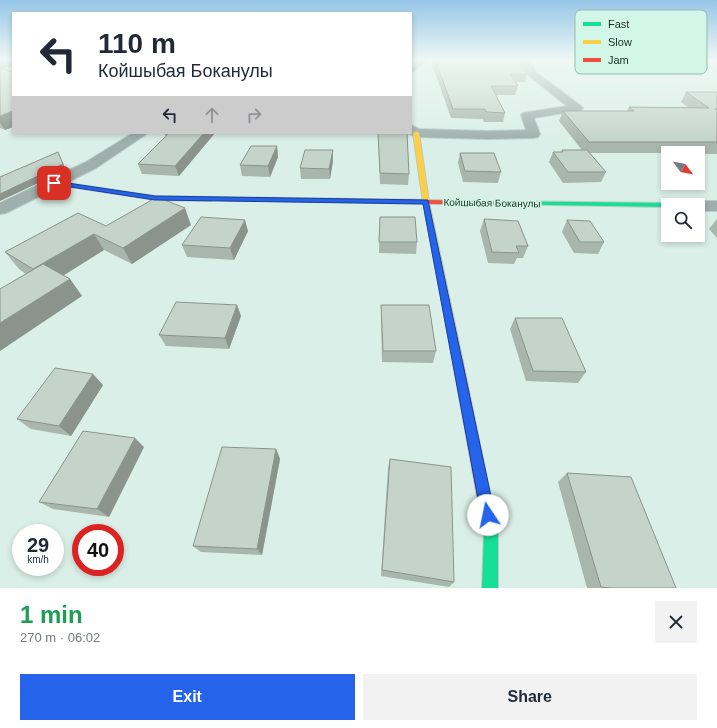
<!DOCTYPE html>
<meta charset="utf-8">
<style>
:root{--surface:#fff;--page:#f2f2f3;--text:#1f2937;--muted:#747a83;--accent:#2563eb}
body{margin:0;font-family:Arial,sans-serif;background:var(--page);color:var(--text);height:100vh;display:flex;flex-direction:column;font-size:15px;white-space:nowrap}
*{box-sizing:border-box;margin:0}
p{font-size:13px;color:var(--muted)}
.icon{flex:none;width:22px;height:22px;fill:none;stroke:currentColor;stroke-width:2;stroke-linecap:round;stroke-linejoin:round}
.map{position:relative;height:588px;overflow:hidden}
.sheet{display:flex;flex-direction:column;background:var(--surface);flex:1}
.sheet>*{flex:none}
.hud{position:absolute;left:12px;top:12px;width:400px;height:122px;border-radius:0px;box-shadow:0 2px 6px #0003;background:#fff;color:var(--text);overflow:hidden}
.needle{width:26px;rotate:122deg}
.tools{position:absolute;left:661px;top:146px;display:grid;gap:8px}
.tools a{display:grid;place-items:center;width:44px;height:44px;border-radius:0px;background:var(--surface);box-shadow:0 2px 6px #0003;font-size:20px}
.speed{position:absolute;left:12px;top:524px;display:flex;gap:8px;font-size:20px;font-weight:700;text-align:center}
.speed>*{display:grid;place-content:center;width:52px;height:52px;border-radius:50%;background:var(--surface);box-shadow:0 2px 6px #0003;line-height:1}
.speed small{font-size:10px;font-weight:400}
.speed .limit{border:6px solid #d22;background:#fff;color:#111}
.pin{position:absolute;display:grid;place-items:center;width:34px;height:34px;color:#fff;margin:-17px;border-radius:8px;box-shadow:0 2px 6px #0006}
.me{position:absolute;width:44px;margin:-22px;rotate:349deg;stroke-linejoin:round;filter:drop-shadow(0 0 3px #0008)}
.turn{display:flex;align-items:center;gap:14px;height:84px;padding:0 20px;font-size:18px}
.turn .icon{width:52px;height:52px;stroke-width:2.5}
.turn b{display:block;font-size:28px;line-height:34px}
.lanes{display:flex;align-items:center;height:38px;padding:0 20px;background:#0003;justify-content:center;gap:20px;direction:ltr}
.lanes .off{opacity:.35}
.round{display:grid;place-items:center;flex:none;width:42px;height:42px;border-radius:0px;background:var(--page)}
.head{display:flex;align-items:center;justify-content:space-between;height:68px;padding:0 20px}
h1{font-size:24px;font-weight:800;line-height:30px;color:#1e9e55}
.action{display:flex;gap:8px;margin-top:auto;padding:8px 20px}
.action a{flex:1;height:46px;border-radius:0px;background:var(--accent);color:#fff;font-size:16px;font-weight:800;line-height:46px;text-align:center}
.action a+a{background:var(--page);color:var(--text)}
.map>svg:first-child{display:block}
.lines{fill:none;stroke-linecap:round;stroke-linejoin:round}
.street-casing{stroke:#bacac3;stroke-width:2}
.fast-casing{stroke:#bacac3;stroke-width:2}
.slow-casing{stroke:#bacac3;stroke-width:2}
.jam-casing{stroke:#bacac3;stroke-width:2}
.street{fill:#9eafac;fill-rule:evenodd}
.fast{fill:#16e098;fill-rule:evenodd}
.slow{fill:#ffcf43;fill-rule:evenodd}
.jam{fill:#f24e42;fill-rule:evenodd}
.wall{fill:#a9b6ae}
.shaded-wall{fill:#8a948d}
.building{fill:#c5d4ca;stroke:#8a948d}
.route{fill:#2563eb;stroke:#184099}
.labels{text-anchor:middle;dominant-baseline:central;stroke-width:3.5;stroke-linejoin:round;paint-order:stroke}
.far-street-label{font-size:10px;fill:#1e2c26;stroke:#d2f7e8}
.key{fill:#d2f7e8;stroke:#9cbaae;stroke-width:1}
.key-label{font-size:11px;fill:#1e2c26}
</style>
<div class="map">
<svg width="717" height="588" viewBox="0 0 717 588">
<rect width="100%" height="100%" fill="#daefe7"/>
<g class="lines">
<g class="street-casing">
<path id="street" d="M520,59H529L536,72L581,106L583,108L581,110L534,118L540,134L538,137L534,138L487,139L416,137L408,133H411V125L419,129L487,131L526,130L521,115L523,113L567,106L529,76Z
M133,133H148L96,168L6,213L0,214V203L86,162Z
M698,201H717V211H698V205H690L692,203Z"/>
</g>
<g class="fast-casing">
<path id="fast" d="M54,181L155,196L211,197L214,199L211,201L155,200L52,184L51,183Z
M493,201L668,203L672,205H668V207L491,204L490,203Z
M487,506L492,508L498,531V588H482L484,531L480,513L482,508Z"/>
</g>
<g class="slow-casing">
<path id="slow" d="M717,59V61L627,59Z
M416,131L419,133L429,202L463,362L462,365L458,366L454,365L453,362L423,202L413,133Z"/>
</g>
<g class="jam-casing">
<path id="jam" d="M211,197L493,201L496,203L493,205L209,200V198Z
M458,358L462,359L463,362L494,513L492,518L487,520L482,518L480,513L453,362L454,359Z"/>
</g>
<use href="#street" class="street"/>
<use href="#fast" class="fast"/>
<use href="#slow" class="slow"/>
<use href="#jam" class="jam"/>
</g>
<path class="wall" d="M411,59H430L412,73L411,69Z
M433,59H515L527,74L525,82H515L518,86L515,95H495L505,113L503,122H484L483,119L451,118L432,64Z
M0,69L13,72V127L5,130L0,128Z
M686,92H717V154H698V153H590L606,172L601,182L563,183L549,162L553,152H561L562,150H582L559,121L563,111H627L629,107H688L681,102Z
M164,133H215L179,176L142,174L138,164L166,137Z
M378,133H407L409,174L408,185L380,184Z
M277,146L278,157L270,177L242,176L240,165Z
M333,150V161L330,179H301L300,168Z
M460,153L501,172L498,183L463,182L458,163Z
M380,217L417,242L416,254L379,253Z
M484,219L528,246L523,258H517L514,264L488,263L480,231Z
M717,219V238L709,229Z
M567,220L604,242L598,254L574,253L562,232Z
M191,225L132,264L104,250L63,276L70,279L82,296L26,274L19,269L5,252L106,226Z
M248,231L234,260L187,257L182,245Z
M237,305L241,316L229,349L166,346L159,335Z
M381,305L436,351L433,363L382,362L381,316Z
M515,318L586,372L578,383L526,381L510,329Z
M103,385L71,436L31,429L17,419Z
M144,447L109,517L53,509L39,502Z
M276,449L280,459L262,555L201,552L193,546Z
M390,459L454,582L449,587L381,576L388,468Z
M567,473L676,588H587L558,482Z"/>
<path class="shaded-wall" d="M0,59H13V66L0,69Z
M419,59H430L412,73V64Z
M13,111V127L5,130L0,123V116Z
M204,133H215L179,176L175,166Z
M277,146L278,157L270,177L268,166Z
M333,150V161L330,179L329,169Z
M58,152L66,170L0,201V194Z
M185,208L191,225L132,264L123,248Z
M245,220L248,231L234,260L230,248Z
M94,234L104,250L46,286L33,269Z
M70,279L82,296L0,351V323Z
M237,305L241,316L229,349L225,338Z
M93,374L103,385L71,436L59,426Z
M135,438L144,447L109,517L97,509Z
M276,449L280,459L262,555L257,549Z"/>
<path class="building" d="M411,59H419L412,64Z
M435,59H515L527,74H510L518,86H491L505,113L486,112L485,109H453Z
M0,69H3L13,72V111L0,116Z
M686,92H717V109H715L717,110V142H589L563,111H634L629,107L709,108Z
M164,133H204L175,166L138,164L169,133Z
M378,133H407L409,174L380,173Z
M251,146H277L268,166L240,165Z
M305,150H333L329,169L300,168Z
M562,150H587L606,172H568L553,152H563Z
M58,152L63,164L0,194V177Z
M460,153H494L501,172L465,171Z
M157,197L185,208L123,248L94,234L33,269L5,252L78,213L106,226Z
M201,217L245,220L230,248L182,245Z
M380,217H415L417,242H379Z
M484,219L518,221L528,246H516L519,253L492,252Z
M567,220L590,221L604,242H580Z
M43,264L70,279L0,323V289Z
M176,302L237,305L225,338L159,335Z
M381,305H429L436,351H383Z
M515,318H562L586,372L533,371Z
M55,368L93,374L59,426L17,419Z
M83,431L135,438L97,509L39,502Z
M222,447L276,449L257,549L193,546Z
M390,459L451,467L454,582L382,570Z
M567,473L631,477L676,588H611L601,587Z"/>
<linearGradient id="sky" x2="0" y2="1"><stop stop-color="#96c6e8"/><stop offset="0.42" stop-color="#eef8f4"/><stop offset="1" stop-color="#eef8f4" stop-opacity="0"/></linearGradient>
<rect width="717" height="142" fill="url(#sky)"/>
<path class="route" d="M54,181L155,196L428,200L495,515L493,520L488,522L483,520L481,515L423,204L155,200L51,184V182Z"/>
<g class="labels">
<g class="far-street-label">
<text transform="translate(492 203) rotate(1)">Койшыбая Боканулы</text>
</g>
</g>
<rect x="575" y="10" width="132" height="64" rx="6" class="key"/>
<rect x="583" y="22" width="18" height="4" fill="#16e098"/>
<rect x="583" y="40" width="18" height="4" fill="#ffcf43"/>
<rect x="583" y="58" width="18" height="4" fill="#f24e42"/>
<g class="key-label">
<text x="608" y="28">Fast</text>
<text x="608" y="46">Slow</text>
<text x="608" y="64">Jam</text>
</g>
</svg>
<div class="tools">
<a><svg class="needle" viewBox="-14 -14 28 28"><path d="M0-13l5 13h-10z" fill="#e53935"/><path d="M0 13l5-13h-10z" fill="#747a83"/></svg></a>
<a><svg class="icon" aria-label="search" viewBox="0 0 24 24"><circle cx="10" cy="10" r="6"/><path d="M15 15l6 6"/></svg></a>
</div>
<div class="speed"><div>29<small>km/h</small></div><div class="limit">40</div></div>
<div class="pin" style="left:54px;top:183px;background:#d93025"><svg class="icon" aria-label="arrive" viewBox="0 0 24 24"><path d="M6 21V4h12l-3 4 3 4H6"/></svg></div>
<svg class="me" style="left:488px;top:515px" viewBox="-20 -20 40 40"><circle r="19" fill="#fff"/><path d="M0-13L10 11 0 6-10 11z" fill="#2563eb"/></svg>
<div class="hud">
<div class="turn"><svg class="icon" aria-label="left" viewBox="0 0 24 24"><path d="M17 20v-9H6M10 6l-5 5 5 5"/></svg><div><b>110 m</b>Койшыбая Боканулы</div></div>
<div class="lanes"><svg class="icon" aria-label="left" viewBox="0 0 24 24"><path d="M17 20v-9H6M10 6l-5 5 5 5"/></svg><svg class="icon off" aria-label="ahead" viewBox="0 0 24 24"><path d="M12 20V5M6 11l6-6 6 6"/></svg><svg class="icon off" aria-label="right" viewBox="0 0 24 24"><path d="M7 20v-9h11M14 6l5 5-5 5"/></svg></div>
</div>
</div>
<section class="sheet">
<div class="head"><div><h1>1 min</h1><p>270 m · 06:02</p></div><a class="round"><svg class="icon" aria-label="close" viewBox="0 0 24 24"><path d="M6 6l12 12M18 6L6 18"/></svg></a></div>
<div class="action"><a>Exit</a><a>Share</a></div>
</section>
